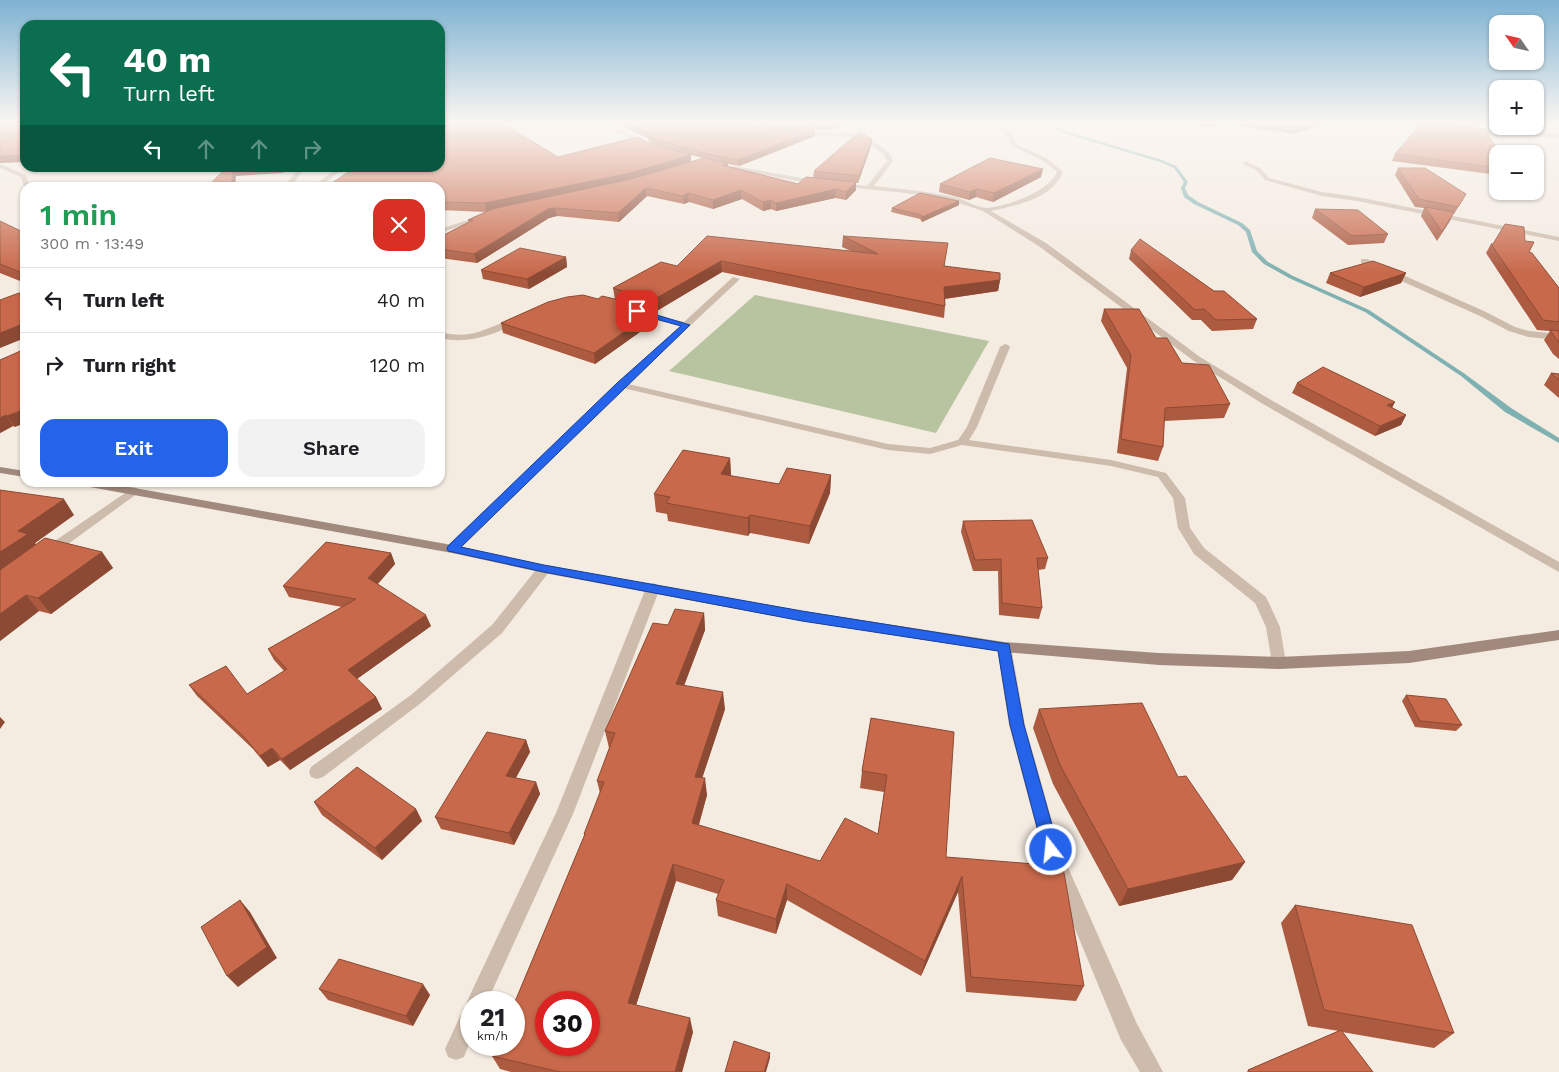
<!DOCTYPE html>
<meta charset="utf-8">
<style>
:root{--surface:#fff;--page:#f2f2f2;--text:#202124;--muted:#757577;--line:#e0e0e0;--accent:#2563eb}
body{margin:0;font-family:"Work Sans",sans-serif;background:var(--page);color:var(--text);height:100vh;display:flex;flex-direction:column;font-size:19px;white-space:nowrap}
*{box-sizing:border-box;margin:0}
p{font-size:16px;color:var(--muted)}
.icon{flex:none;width:28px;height:28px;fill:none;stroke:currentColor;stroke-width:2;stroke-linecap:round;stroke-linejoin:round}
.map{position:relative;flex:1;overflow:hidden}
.panel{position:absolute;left:20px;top:182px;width:425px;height:305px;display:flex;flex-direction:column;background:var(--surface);border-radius:15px;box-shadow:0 1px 4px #0004}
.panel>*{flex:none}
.guide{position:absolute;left:20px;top:20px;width:425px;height:152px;border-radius:15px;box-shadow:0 1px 4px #0004;background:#0b6e4f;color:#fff;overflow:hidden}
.needle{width:32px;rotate:304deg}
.tools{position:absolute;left:1489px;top:15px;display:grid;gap:10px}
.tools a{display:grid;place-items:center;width:55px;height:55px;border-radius:10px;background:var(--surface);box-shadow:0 1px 4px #0004;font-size:25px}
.speed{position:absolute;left:460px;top:991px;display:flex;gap:10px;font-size:25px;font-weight:700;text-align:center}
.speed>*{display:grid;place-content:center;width:65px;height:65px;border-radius:50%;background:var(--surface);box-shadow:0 1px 4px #0004;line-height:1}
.speed small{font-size:12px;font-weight:400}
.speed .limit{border:8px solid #d22;background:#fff;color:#111}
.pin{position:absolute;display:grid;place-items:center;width:42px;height:42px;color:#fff;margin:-21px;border-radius:10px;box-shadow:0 2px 8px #0006}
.me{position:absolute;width:55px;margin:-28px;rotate:344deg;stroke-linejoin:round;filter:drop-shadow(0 0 4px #0008)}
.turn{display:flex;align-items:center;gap:18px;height:105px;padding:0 20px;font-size:22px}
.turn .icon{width:65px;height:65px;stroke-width:2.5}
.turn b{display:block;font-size:35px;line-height:42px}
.lanes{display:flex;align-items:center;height:48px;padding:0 20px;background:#0003;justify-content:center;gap:25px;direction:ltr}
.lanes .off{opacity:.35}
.round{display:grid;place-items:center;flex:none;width:52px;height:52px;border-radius:15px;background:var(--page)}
.head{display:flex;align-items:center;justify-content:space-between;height:85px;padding:0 20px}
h1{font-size:30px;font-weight:600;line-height:38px;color:#1e9e55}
.action{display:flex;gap:10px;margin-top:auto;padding:10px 20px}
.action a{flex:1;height:58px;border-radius:15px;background:var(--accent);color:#fff;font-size:20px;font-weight:600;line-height:58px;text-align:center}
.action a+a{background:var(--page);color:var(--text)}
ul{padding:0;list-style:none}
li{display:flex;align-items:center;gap:15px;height:65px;padding:0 20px;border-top:1px solid var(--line)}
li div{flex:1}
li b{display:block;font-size:19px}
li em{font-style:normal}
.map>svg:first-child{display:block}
.green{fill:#b8c4a0}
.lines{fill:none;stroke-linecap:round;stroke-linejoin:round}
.stream{fill:#7fb0b2;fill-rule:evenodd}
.street{fill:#cdbbac;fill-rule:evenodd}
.secondary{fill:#a18a7d;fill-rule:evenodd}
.wall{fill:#ac5a40;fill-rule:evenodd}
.shaded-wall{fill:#8c4a34}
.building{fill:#c8694b;stroke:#8c4a34;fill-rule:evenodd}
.route{fill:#2563eb;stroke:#184099}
</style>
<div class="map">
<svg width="1559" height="1072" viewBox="0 0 1559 1072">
<rect width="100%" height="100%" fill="#f4ebe1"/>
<path class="green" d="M755,295L989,341L936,433L669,371Z"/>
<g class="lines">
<path class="stream" d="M1049,123H1053L1056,127L1065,131L1162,160L1176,166L1188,182L1185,188L1188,195L1198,202L1242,223L1250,230L1257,251L1268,262L1293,276L1369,310L1465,374L1511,408L1559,438V443L1505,412L1461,376L1365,312L1289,278L1264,264L1252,252L1246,232L1238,225L1194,204L1184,197L1181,188L1184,182L1174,168L1160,162L1063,133L1054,129Z"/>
<path class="street" d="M600,123H607L651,145L646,146Z
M861,123H866L864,129L865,134L889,153L893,161L874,186C901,189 927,191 954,197C964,199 977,208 987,208C1008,206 1048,192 1057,172L1042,160L1012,146L1005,133L992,123L1003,126L1011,133L1016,144L1046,158L1063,172C1052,199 1017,205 991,211L1046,243L1200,357L1271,400L1559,562V572L1263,404L1194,361L1040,247L983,211L953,201L924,195L838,186V184L840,183L867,186L887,161L884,155L861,137L798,136L795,134L798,132L859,133L858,129Z
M1402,123H1416L1434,127L1431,129Z
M1471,128L1559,134V138L1469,131Z
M1245,161L1260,168L1269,178L1322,192L1357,197L1559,237V241L1357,201L1322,196L1265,180L1256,170L1243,164Z
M0,164L26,175L30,188H25V189L21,177L0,168Z
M734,166L818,181L821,183L818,185L732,169Z
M299,168H305L290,188H283Z
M338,168H344L318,188H310Z
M481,216L486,217L440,233V229Z
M1361,259H1367L1486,312L1515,327L1529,331L1559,334V340L1528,337L1509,331L1480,316L1361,263Z
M733,277L740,279L628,384L888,444L930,448L958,440L967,427L1000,347L1005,344L1008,345L1010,347L977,427L969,440L1111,460L1166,473L1185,498L1190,528L1204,548L1266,597L1280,627L1286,663L1284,667L1279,669L1274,667L1272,663L1266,627L1255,603L1194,554L1178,528L1173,498L1158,477L1111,466L962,445L930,454L888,450L623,388L457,552H447L446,549L447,546L618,383L680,326L635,314V310L684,322Z
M518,317L522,320L521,322C494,334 470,345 440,338V332C473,341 488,326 518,317Z
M134,487L138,489L140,491L138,493L53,555H43L42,552L43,549Z
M544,565L549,566L551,569L549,572L502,633L421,703L323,777L317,779L311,777L309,772L311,767L411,695L492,625L539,566Z
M653,583L658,585L660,588L573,814L487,1002H471V1039L464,1057L456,1060L448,1057L445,1049L464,1008L468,1006L467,1002L470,995L556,813L646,588L648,585Z
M1004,642L1009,643L1011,647L1025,725L1060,849L1137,1024L1163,1072H1140L1121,1040L1042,849L1009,725L997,647L999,643Z"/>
<path class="secondary" d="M0,467L25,471V477L0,473Z
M74,482H101L452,545L544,565L802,611L1004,642L1159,653L1279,657L1409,651L1559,630V640L1409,663L1279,669L1159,665L1004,652L802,621L544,573L452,553L79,485Z"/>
</g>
<path class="wall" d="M614,123H746L763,128L815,136L739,166L728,164V166L798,184L813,178L814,171L872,139L871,146L858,183H856V190L846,200L835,198L776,211L771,209L763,211L742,199L713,209L689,202L684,204L647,196L619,222L557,216L549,218L477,263L440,258V237L469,222L468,220L486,212L440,210V188L558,157L649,143L656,144L649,142L648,138ZM691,155L703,158L691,162Z
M750,123H842V125L829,130L768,128Z
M1196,123H1324L1293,134L1271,130L1266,131L1233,124L1205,127Z
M1416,123H1431L1498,154V175L1392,161L1395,154L1417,128H1413Z
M1433,123H1478L1476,126Z
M1398,168L1466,194L1462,201L1454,214H1453L1437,241L1421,216L1424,208L1415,207L1395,175Z
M1041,177L993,202L976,197L969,200L939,192L940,184Z
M959,205L922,222L920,219L891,212L892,208Z
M1315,209L1388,234L1384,243L1348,245L1312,218Z
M0,221L25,233V283L0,273Z
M707,236L851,251L842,247L843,236L945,266L1000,280L998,291L945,299V306L944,318L722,272L655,312L647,309L653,312L654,322L595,364L503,333L501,323L598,299H615L613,288L677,266Z
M1525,241L1529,252L1559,288V359L1553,354L1544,340L1550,331L1537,330L1486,253L1491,244Z
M1131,250L1214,291L1257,319L1253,329L1212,331L1201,320H1192L1129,259Z
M566,257L567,267L529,289L483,279L481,270Z
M1330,273H1406L1401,283L1360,297L1326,283Z
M1104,309L1156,338L1182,363L1230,404L1224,418L1164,421L1163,447L1158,461L1117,453L1127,368L1101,321Z
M0,360L15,427L13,426L0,433Z
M1551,373L1559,374V398L1544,385Z
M1297,383L1392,408L1406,415L1401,425L1375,436L1292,393Z
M730,458L731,476L779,484L831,475L830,493L809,544L750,533L748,536L668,521L667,514L656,512L654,494Z
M0,490L74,515L35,543L36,545L102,552L113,568L51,614L39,611L0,641Z
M963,521L1048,558L1045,569L1038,570L1042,608L1039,619L999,615L998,571H973L961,532Z
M391,553L395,564L378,584L431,626L357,679L376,697L382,709L290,770L280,760L268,767L253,749L197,696L189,685L247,694L284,671L274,660L268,649L342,607L289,597L283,586Z
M704,613L705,630L684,686L725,709L702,778L707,795L699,825L820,861L878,834L884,792L860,788L862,771L871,718L946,857L1084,986L1076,1001L966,992L958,892L921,976L787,900L776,934L718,916L716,900L718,894L676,881L636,1005L693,1032L682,1072H511L500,1069L492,1056L584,837V834L600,793L597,781L610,748H609L605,731L668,625Z
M1406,695L1462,725L1456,731L1415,727L1402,701Z
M1039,709L1245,862L1232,880L1119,906L1053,784L1033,728Z
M526,740L530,752L516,778L536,782L540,794L514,845L441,829L435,817Z
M314,802L416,809L422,821L382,860L322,815Z
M1295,905L1454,1033L1434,1048L1342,1032L1373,1072H1247L1248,1070L1339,1031L1308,1026L1281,923Z
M319,989L430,995L413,1026L328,1000Z"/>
<path class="shaded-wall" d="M833,123H842V125L829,130V125Z
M1206,123H1233L1205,127Z
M1310,123H1324L1293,134L1295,129Z
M1273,124L1271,130L1266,131L1268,126Z
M815,130V136L739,166L738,160Z
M872,139L871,146L858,183L859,176Z
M25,155V162L0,163V156Z
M691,155V162L631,180L487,212L485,203Z
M182,168H213L184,172Z
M261,168H287L283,173L236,176L235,188H231L233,169Z
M1043,169L1041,177L993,202L994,193Z
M856,182V190L846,200V192Z
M646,188L647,196L619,222L618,213Z
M836,189L835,198L776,211V203Z
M977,189L976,197L969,200L970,192Z
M741,190L742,199L713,209V200Z
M688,193L689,202L684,204L683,196Z
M771,200V209L763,211V202Z
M959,201V205L922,222V217Z
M555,208L557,216L549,218L477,263L474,254L548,209Z
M1454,212L1450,221L1437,241L1442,232Z
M566,257L567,267L529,289L527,279Z
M721,261L722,272L655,312L653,300Z
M1406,273L1401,283L1360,297L1364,287Z
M1000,280L998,291L942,299L944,287Z
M653,312L654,322L595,364L594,353Z
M25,323V338L0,348V333Z
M1395,402L1390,412L1387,405Z
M25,409V423L15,427L7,416Z
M6,415L13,426L0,433V418Z
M1406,415L1401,425L1375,436L1380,426Z
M730,458L731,476L721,474Z
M831,475L830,493L809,544L810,526Z
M64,499L74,515L35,543L39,550L0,577V552L18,531Z
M750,515V533L748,536V518Z
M102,552L113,568L51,614L38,598Z
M391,553L395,564L373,589L368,578Z
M26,595L39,611L0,641V614Z
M704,613L705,630L678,701L676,684Z
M426,615L431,626L354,681L348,670Z
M723,692L725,709L697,794L695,777Z
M376,697L382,709L290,770L282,759Z
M0,717L5,722L0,729Z
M526,740L530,752L510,788L506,776Z
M272,748L280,760L268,767L260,756Z
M705,778L707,795L694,840L692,823Z
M536,782L540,794L514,845L509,833Z
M416,809L422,821L382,860L375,848Z
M1245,862L1232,880L1119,906L1128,889Z
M673,864L676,881L632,1018L628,1003Z
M962,876L958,892L921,976L925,961Z
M787,884V900L776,934V919Z
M240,900L250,912L277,958L238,987L227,976Z
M423,984L430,995L413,1026L406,1016Z
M690,1018L693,1032L682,1072H675Z
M770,1053V1058L766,1072H764Z"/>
<path class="building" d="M0,123H25V155L0,156Z
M440,123H502L558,157L637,137L649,143L691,155L630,173L485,203L440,202V188H325L354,168H440Z
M627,123H746L763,128L815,130L738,160L707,154L655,139L648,136L654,134Z
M787,123H833L829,125Z
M1258,123H1310L1295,129L1273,124L1268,126Z
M1422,123H1431L1485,129L1500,154H1498V168L1395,154Z
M859,132L872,139L859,176L814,171Z
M704,158L728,163L722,165L798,184L806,177L856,182L846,192L836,189L776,203L771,200L763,202L741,190L713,200L688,193L683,196L646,188L618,213L555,208L548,209L474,254L440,249V237L473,220H468L492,209L631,179Z
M990,158L1043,169L994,193L977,189L970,192L940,184Z
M226,168H261L233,169L231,188H206Z
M1398,168H1425L1466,194L1458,207L1419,199Z
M920,193L959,201L922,217L921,215L892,208Z
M1425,207L1454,212L1442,232Z
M1315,209L1358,210L1388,234L1352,236Z
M0,221L25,233V274L0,264Z
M1505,224L1524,227L1525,241L1534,242L1529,252L1532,253L1559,288V322L1543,320L1491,244H1493Z
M707,236L878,254L843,236L948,243L944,266L1000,273V280L944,287L945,306L721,261L653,300L613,288L661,262L677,266Z
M1140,239L1214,291H1224L1257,319L1216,320L1204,309L1195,310L1131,250Z
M520,248L566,257L527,279L481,270Z
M1373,261L1406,273L1364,287L1330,273Z
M19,293L25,294V323L0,333V300Z
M583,295L598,299L602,296L619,300L653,312L594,353L501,323L548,302L567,297Z
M1104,309H1139L1156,338H1167L1182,363L1209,365L1230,404L1165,408L1163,447L1121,439L1131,355Z
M1550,330L1559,331V343Z
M25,349V409L7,416L6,415L0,418V360Z
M1323,367L1395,402L1387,405L1406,415L1380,426L1297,383Z
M1551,373L1559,374V380Z
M683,450L730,458L721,474L779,484L787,468L831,475L810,526L750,515L748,518L666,503L670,497L654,494Z
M0,490L64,499L18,531L28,534L0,552Z
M1032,520L1048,558H1037L1042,608L1002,603L1001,559L975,560L963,521Z
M45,538L102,552L38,598L26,595L0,614V570Z
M326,542L391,553L368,578L426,615L348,670L376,697L282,759L272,748L260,756L245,738L189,685L226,666L247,694L287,669L268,649L356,599L283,586Z
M675,609L704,613L676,684L723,692L695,777L705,778L692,823L820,861L845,818L878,834L887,775L862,771L871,718L954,732L946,857L1060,866L1064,873L1084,986L971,977L962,876L925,961L787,884L776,919L716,900L724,880L673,864L628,1003L690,1018L675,1072H560L492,1056L497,1045H514V1004L585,834H584L604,782L597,781L615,733L605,731L653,623L668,625ZM546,1002H589V1045H546Z
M1406,695L1446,699L1462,725L1420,721Z
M1142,703L1178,777L1186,776L1245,862L1128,889L1060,765L1039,709Z
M487,732L526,740L506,776L536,782L509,833L435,817Z
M357,767L416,809L375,848L314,802Z
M240,900L267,947L227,976L201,927Z
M1295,905L1412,925L1454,1033L1324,1010Z
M339,959L423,984L406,1016L319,989Z
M1341,1030L1373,1072H1250L1248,1070Z
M734,1041L770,1053L764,1072H725Z"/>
<linearGradient id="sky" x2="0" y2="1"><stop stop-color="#7eb2d2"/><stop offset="0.45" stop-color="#faf6f2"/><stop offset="1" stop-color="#faf6f2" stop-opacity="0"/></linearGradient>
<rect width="1559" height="273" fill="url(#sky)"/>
<path class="route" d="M637,309L690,325L461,547L544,565L802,611L1009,644L1024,725L1059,850L1057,855L1051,857L1045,855L1043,850L1010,725L998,651L802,621L544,572L448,551L447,549L448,546L617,383L681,326L634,313V310Z"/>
</svg>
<div class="tools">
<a><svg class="needle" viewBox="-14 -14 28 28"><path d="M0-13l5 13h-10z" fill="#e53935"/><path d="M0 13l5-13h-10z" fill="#757577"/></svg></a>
<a>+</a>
<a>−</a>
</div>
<div class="speed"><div>21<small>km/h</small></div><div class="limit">30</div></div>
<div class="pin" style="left:637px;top:311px;background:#d93025"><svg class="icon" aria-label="arrive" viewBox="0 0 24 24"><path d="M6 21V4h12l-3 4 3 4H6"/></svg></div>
<svg class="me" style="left:1051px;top:850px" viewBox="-20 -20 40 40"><circle r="17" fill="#2563eb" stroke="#fff" stroke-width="3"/><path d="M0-11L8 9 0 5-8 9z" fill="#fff"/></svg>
<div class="guide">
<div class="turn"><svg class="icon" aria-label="left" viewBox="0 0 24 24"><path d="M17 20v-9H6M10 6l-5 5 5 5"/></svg><div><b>40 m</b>Turn left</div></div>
<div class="lanes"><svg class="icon" aria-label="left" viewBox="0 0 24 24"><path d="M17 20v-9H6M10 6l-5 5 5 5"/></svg><svg class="icon off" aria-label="ahead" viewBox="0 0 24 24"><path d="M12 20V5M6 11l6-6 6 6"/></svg><svg class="icon off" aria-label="ahead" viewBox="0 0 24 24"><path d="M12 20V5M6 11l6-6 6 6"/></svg><svg class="icon off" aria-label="right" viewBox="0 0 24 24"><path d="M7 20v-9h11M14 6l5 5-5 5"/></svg></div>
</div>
<section class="panel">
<div class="head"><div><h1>1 min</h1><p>300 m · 13:49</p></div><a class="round" style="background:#d93025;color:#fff"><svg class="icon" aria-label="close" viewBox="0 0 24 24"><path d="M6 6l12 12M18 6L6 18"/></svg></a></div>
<ul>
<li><svg class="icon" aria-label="left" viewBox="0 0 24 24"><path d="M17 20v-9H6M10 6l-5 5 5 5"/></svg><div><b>Turn left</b></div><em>40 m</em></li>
<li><svg class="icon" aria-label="right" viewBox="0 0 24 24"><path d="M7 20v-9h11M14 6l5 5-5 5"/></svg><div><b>Turn right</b></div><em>120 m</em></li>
</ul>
<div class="action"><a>Exit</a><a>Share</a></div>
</section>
</div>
